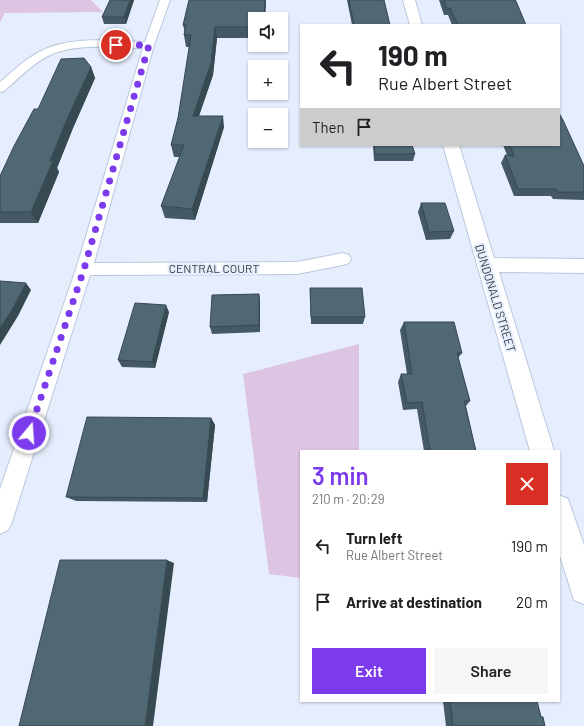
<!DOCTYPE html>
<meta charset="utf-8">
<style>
:root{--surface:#fff;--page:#f6f6f6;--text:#202124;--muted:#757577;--accent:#7c3aed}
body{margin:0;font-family:Barlow,sans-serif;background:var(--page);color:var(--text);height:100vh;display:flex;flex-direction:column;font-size:15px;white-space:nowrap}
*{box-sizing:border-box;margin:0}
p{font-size:13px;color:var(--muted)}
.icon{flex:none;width:22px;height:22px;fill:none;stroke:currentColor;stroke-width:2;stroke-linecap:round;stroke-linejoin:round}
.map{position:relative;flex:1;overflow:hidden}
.panel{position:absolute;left:300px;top:450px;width:260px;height:252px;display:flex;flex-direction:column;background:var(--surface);border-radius:0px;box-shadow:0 1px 3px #0004}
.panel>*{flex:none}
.banner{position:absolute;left:300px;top:24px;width:260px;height:122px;border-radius:0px;box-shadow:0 1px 3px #0004;background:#fff;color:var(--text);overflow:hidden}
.fabs{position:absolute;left:248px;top:12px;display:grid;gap:8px}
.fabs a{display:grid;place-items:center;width:40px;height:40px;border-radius:0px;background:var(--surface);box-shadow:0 1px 3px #0004;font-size:20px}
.pin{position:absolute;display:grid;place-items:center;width:34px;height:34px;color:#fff;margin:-17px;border:2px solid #fff;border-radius:50%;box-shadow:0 1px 4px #0007}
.me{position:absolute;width:44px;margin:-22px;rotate:18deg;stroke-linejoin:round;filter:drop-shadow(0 0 3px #0008)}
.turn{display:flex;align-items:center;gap:14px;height:84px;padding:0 12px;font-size:18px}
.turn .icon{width:52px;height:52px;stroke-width:2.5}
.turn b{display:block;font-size:28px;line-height:34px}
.then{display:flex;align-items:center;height:38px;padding:0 12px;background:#0003;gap:8px;font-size:15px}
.round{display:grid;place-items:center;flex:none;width:42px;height:42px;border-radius:0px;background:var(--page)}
.summary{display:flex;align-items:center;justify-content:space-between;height:68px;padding:0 12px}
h1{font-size:24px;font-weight:600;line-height:30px;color:var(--accent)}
.primary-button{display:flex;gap:8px;margin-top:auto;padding:8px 12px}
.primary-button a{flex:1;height:46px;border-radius:0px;background:var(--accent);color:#fff;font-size:16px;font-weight:600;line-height:46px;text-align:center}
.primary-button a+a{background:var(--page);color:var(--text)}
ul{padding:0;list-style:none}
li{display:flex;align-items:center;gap:12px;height:56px;padding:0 12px}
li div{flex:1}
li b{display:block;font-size:15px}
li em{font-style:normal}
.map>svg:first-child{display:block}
.green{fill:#dec4e3}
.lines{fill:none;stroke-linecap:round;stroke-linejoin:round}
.street-casing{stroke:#b9c7de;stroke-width:2}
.secondary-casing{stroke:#b9c7de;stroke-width:2}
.street{fill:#fff;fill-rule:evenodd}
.secondary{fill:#fff;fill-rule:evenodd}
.wall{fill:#445964}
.shaded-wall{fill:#374951}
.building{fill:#4f6874;stroke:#374951}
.route{stroke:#7c3aed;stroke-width:7;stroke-dasharray:0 12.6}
.labels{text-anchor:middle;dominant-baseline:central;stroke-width:4;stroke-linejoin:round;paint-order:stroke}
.street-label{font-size:12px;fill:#373d46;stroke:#e6eefd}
</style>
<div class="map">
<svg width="584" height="726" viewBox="0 0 584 726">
<rect width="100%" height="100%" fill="#e6eefd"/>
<path class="green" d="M0,0H91L103,12L5,13L0,22Z
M359,344V451H301V578L269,574L243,374Z"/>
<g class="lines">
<g class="street-casing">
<path id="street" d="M160,0H170L154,45L94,263L297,262L343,253L349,255L351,259L349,263L343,265L297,274L90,275L12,522L8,530L0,534V489L76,269L143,48C113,48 76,42 48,56C32,64 18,79 4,91L0,92V82C12,72 24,60 39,52C70,35 111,41 145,42Z"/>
</g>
<g class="secondary-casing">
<path id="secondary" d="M403,0H415L422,25H410Z
M443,145H459L494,258L584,259V273L499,272L554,451H530Z
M559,495L568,499L584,545V604L574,600L559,553Z"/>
</g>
<use href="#street" class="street"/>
<use href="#secondary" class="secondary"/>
</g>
<path class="wall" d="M110,0H134L126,24H104L102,17Z
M189,0H266L265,19H255V38H217L213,75L199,116L224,127L195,220L165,218L161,206L180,157H174L171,145L178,118L190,47H186L184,35L185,33L183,25Z
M347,0H384L390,25H352Z
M439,0H515L526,25H452L448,15H444Z
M91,67L95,78L73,128L57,168L59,172L38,223H0V176L38,109Z
M373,145H412L415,154L413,161H374Z
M503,145H559L584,166V200L553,199L551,196H514L501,163L505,155H507Z
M421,203L454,231L450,239L426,240L418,212Z
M310,288L365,317L363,324H311L310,295Z
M259,294L260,301V332L212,334L210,327Z
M169,312L155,368L122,367L118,360Z
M404,322L462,353L458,358L470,401L466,406L476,451H424L417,409L403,410L398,382L401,374H407L400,330Z
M211,418L215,425L207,502L76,501L66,497Z
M443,701H537L541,716L543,717L545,726H446Z"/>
<path class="shaded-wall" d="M130,0H134L126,24L124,17Z
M265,0H266L265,19H264Z
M215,27L217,38L213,75L195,127L193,116Z
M91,67L95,78L73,128L57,168L59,172L38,223L31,212L50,161L68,117Z
M223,116L224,127L195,220L192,209Z
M26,283L31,290L18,316L0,345V328Z
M259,294L260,301V332L259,325Z
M166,305L169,312L155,368L152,362Z
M211,418L215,425L207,502L203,498Z
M167,560L174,563L153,726H145Z"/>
<path class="building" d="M110,0H130L124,17H102Z
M189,0H265L264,19H255V27H215L211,63L193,116H223L192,209L161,206L184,145H171L178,118L191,35H184L186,25H183Z
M349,0H384L390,25H354Z
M444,0H515L516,1L526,25H458L450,8H446Z
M84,58L91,67L68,117L50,161H53L31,212H0V176L14,146L34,109H38L61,59Z
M559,113L563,120L584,166V192H558L556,189H518L505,155L514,156L510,145H559Z
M374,145H412L415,154H375Z
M421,203H445L454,231L429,232Z
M0,281L26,283L12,310L0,328Z
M310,288H362L365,317H311Z
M259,294V325L210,327L212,295Z
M135,303L166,305L152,362L118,360Z
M404,322H454L462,353H457L470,401H464L476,451H430L422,402L407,403L401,374H412Z
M87,417L211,418L203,498L66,497Z
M60,560H167L145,726H19Z
M450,701H537L541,717H543L545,726H453Z"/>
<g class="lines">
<path class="route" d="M29,433L84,269L149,45H116"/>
</g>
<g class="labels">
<g class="street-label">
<text x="214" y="268">CENTRAL COURT</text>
<text transform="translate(496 298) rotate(73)">DUNDONALD STREET</text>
</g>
</g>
</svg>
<div class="fabs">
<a><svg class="icon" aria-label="sound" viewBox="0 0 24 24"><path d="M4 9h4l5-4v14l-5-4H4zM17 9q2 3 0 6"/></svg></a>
<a>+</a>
<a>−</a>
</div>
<div class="pin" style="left:116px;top:45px;background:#d93025"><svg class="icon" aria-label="arrive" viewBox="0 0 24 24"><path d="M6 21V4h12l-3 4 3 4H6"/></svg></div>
<svg class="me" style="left:29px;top:433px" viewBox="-20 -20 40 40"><circle r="17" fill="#7c3aed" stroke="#fff" stroke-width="3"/><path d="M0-11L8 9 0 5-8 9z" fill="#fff"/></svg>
<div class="banner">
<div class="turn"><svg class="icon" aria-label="left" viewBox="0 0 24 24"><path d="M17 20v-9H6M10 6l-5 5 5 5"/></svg><div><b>190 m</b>Rue Albert Street</div></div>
<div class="then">Then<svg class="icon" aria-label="arrive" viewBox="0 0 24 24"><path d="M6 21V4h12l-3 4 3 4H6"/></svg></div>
</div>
<section class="panel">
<div class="summary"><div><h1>3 min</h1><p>210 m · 20:29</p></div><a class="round" style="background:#d93025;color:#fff"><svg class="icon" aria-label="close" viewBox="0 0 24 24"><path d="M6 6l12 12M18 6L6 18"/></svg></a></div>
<ul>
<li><svg class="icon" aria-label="left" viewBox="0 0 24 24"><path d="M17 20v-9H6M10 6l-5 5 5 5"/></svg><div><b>Turn left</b><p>Rue Albert Street</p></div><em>190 m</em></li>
<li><svg class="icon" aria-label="arrive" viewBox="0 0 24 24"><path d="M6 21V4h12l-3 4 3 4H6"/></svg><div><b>Arrive at destination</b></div><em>20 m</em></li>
</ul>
<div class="primary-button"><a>Exit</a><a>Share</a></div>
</section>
</div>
